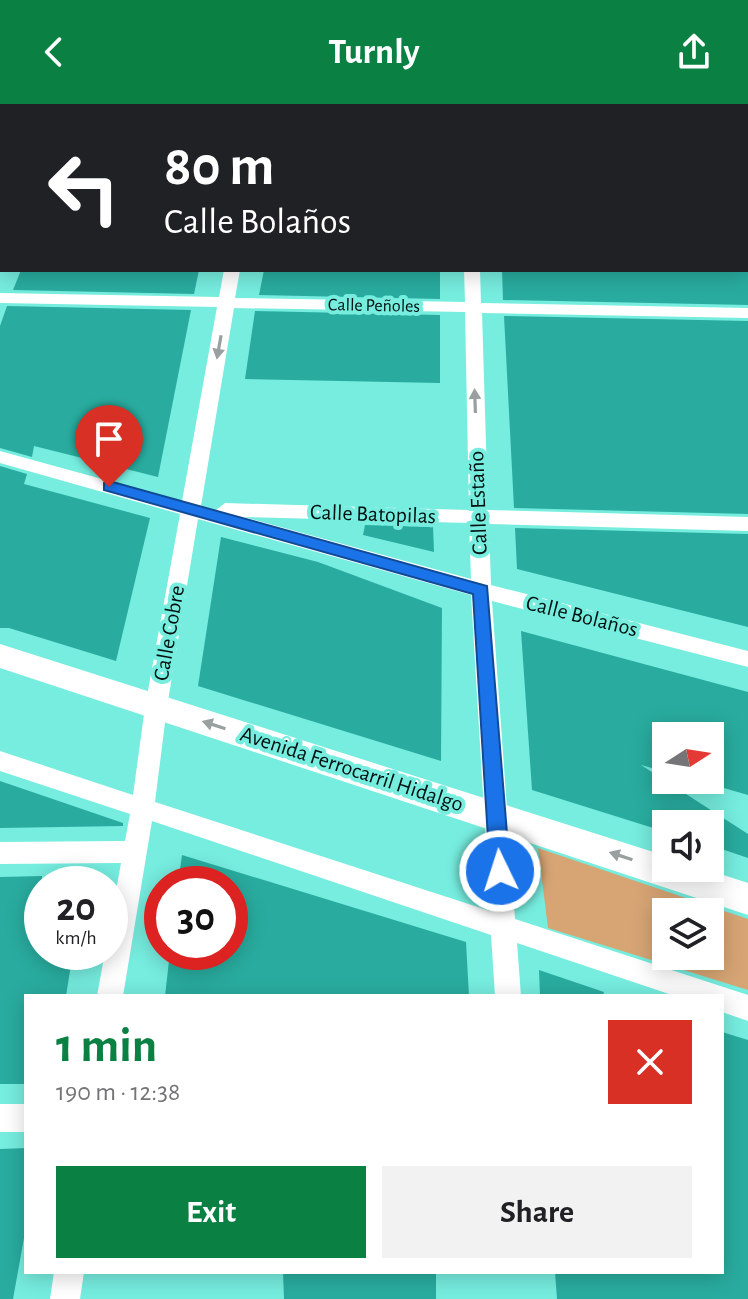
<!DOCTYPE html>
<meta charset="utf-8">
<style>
:root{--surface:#fff;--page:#f2f2f2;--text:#202124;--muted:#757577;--accent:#0b8043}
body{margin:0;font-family:"Alegreya Sans",sans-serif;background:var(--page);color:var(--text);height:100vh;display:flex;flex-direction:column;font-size:30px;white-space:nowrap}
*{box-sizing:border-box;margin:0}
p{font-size:26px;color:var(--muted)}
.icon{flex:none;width:44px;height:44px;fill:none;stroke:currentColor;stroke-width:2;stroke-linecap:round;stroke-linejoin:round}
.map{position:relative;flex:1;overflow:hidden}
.panel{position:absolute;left:24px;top:890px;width:700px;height:280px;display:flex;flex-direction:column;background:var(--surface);border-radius:0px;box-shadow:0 4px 20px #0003}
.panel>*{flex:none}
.hud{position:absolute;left:0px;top:0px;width:748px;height:168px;box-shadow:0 4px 20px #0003;background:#202124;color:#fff;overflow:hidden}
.needle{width:52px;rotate:78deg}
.buttons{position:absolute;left:652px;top:618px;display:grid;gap:16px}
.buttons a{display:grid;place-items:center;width:72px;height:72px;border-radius:0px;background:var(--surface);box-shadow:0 4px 20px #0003;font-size:40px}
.speed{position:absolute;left:24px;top:762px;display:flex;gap:16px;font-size:40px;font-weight:700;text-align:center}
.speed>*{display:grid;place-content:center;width:104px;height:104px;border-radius:50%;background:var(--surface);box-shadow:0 4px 20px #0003;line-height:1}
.speed small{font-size:20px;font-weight:400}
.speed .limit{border:12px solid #d22;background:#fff;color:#111}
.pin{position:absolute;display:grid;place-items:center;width:68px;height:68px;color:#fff;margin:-82px -34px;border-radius:50% 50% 50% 0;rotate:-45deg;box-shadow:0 0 8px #0007}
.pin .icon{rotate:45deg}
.me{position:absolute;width:88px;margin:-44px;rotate:356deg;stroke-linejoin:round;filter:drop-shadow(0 0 6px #0008)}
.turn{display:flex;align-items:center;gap:28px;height:168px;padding:0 32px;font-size:36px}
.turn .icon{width:104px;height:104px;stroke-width:2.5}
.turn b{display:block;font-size:56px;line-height:68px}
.round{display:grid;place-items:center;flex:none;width:84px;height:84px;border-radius:0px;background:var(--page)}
.overview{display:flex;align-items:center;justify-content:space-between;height:136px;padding:0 32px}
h1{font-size:48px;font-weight:600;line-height:60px;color:var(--accent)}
.primary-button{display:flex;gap:16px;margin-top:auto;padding:16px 32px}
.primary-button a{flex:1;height:92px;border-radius:0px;background:var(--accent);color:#fff;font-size:32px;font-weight:600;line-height:92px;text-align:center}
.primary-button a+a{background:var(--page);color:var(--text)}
header{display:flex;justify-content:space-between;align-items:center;height:104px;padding:0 32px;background:var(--accent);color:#fff;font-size:36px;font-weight:600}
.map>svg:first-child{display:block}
.green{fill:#d7a574;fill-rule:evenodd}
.building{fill:#29ac9f}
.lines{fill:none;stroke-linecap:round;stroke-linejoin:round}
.street{fill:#fff;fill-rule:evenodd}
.secondary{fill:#fff;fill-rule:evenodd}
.oneway{fill:#99a09f}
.route{fill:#1a73e8;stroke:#114b97;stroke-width:2}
.labels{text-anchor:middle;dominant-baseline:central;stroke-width:8;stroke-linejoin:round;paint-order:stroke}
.far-street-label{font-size:18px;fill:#00110f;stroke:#76eddf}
.street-label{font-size:22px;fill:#00110f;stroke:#76eddf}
</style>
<header><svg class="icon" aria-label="back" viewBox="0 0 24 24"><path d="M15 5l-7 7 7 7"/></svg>Turnly<svg class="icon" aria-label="share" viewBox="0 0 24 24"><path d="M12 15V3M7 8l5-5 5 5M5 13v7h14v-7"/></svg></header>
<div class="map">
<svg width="748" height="1195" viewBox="0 0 748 1195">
<rect width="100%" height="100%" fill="#76eddf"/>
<path class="green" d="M538,744L748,815V886L548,824ZM666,808H710V852H666Z"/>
<path class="building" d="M21,166H199L194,190L13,186Z
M264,166H440V195L259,191Z
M502,166H748V201L503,196Z
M7,202L191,206L158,373L34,342L32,353L0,344V222Z
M255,207L440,211V279L245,275Z
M504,212L748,217V410L514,404Z
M0,362L27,370L24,380L150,414L116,557L9,524H0Z
M365,421L433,423L434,448L363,431Z
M515,424L748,430V523L517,465Z
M221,433L318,458L442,504L441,657L198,582Z
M521,527L748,588V691L710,680V632H666V668L641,661L748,730V754L710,741V720H666V728L532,686Z
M0,677L123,719V722L0,724Z
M182,751L466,838L469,892H165L170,848H230V780H178Z
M42,772V848H73L66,892H26V980H0V773Z
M539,866L604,888L603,892H540Z
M722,928L748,936V1195H557L555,1168H722Z
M26,1044V1123L13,1195H0V1045Z
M283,1168H436V1195H284Z"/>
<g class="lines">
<path class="street" d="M49,0H63L48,2Z
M253,0H267V2H253Z
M463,0H477V2H463Z
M0,37H2V45H0Z
M746,48H748V56H746Z
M2,139V153L0,154V140Z
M224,166H240L235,194L465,198L464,166H480L481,199L748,204V214L482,209L488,406L748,413V427L489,420L491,481L748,547V563L492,497L515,815L748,891V917L722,908V892H675L517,839L521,892H495L491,831L152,717L123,892H97L105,848H110V820L121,759L0,760V738L125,737L130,710L0,667V647L133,691L145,603L180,410L0,359V347L182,397L217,203L0,199V189L219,193ZM234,204L465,208L469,406L225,399L216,406L201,402ZM244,413L469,419L471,475ZM198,415L471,491L490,807L155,698L167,603Z
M0,1000H26V1028H0Z
M54,1168H84L80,1195H50Z"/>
<path class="secondary" d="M612,0H643L644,2H613Z
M746,14H748V27H746Z
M0,540L666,752V764H702L748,779V811L0,564Z"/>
</g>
<defs><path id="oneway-solid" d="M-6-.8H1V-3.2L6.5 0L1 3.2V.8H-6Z" transform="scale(2)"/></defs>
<g class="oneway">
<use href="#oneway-solid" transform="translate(219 243) rotate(100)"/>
<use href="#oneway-solid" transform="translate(475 297) rotate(-92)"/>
<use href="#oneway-solid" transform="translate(214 621) rotate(-162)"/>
<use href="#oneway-solid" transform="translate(621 752) rotate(-162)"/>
</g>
<path class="route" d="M109,377L487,482L510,767L507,773L500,776L493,773L490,767L473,490L104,386V379Z"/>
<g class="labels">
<g class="far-street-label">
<text transform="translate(374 202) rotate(1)">Calle Peñoles</text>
</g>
<g class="street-label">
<text transform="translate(478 399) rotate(-92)">Calle Estaño</text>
<text transform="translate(373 410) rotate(2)">Calle Batopilas</text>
<text transform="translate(582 512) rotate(14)">Calle Bolaños</text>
<text transform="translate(169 529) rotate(-80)">Calle Cobre</text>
<text transform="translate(352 665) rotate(18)">Avenida Ferrocarril Hidalgo</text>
</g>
</g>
</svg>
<div class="buttons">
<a><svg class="needle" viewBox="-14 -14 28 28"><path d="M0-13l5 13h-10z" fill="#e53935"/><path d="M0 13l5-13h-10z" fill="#757577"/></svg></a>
<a><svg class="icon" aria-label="sound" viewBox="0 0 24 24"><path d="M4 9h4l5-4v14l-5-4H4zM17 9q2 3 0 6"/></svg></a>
<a><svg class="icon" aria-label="layers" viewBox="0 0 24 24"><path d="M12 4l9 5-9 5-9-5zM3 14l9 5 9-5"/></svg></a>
</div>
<div class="speed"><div>20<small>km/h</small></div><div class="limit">30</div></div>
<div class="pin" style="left:109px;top:383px;background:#d93025"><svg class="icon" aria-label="arrive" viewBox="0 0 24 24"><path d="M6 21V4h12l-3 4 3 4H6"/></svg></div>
<svg class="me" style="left:500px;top:767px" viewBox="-20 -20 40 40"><circle r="17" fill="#1a73e8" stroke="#fff" stroke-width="3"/><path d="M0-11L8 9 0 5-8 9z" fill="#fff"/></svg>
<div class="hud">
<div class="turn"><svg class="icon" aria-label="left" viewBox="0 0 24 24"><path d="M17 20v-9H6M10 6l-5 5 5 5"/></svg><div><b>80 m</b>Calle Bolaños</div></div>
</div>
<section class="panel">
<div class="overview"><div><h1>1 min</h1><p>190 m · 12:38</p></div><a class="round" style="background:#d93025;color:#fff"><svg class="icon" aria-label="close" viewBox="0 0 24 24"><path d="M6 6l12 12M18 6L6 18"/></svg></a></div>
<div class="primary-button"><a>Exit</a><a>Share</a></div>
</section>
</div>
